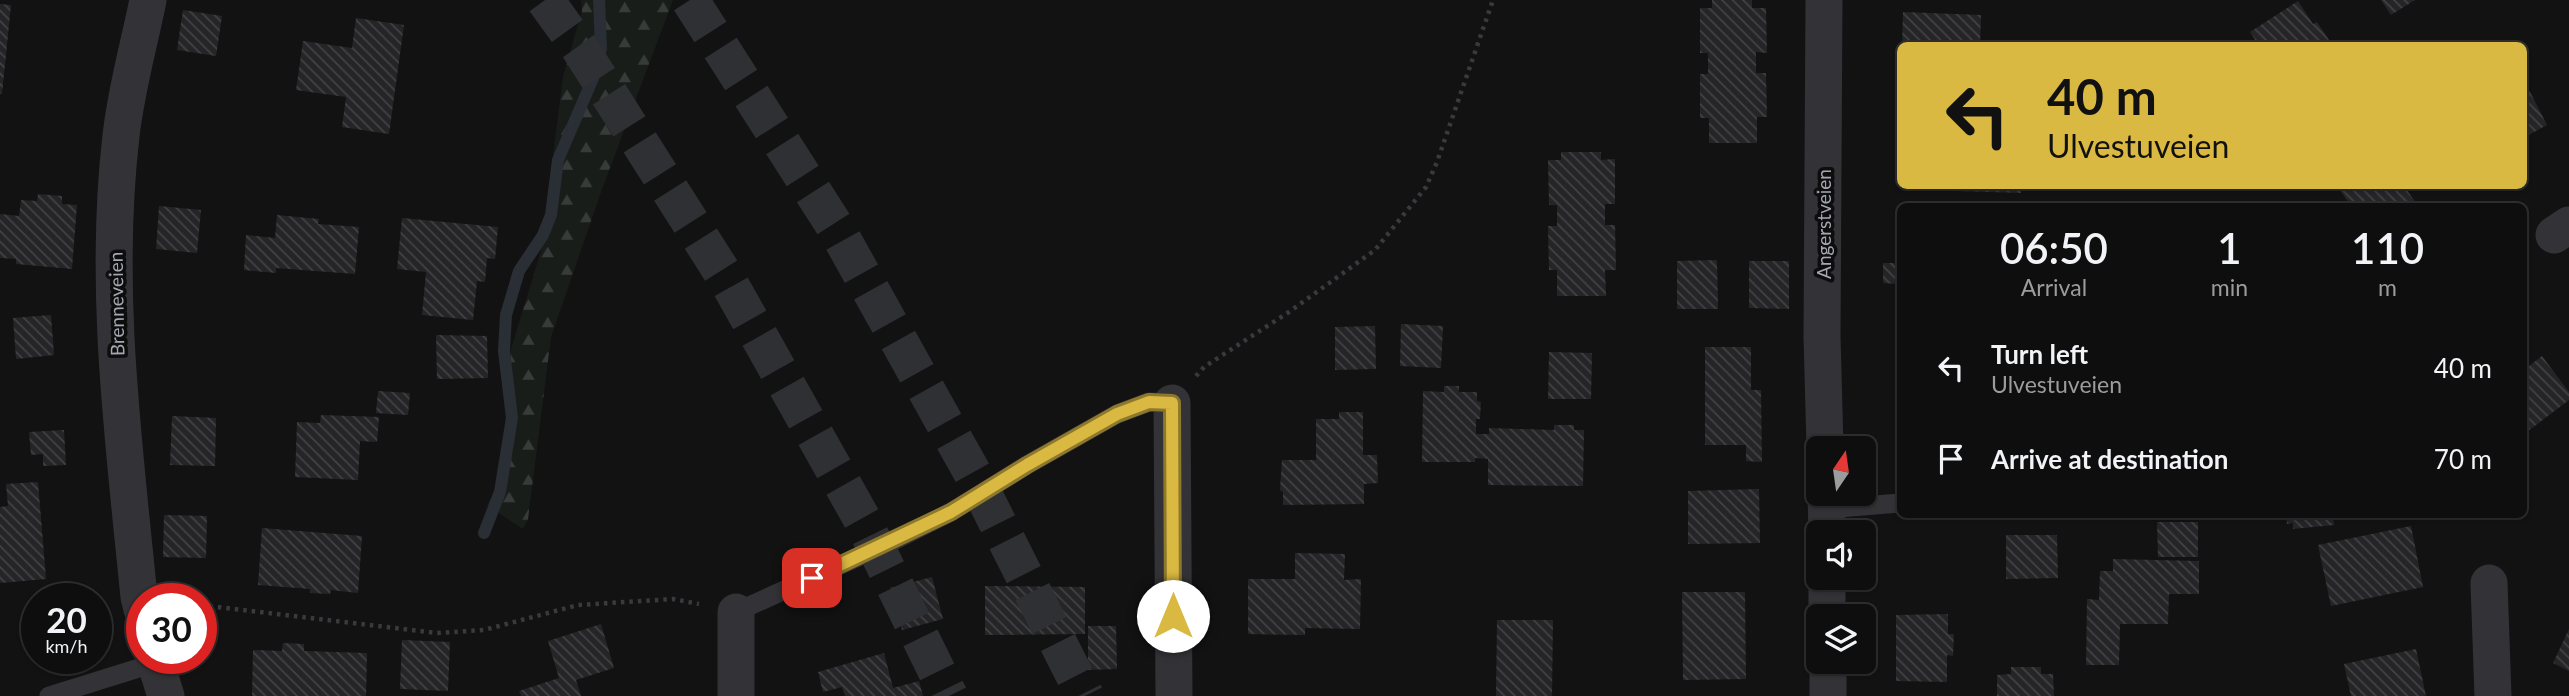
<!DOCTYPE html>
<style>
:root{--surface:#0e0e0e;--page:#1c1c1c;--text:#f1f3f6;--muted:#9b9c9e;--line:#2e2e2e}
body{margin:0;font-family:Lato,sans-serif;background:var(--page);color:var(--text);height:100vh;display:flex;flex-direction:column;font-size:26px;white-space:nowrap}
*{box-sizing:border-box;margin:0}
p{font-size:23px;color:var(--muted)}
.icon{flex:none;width:38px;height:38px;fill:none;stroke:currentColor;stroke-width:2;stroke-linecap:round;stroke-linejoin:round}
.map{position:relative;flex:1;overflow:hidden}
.details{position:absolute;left:1897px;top:203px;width:630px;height:315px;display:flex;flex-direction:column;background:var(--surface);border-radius:10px;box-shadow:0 2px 5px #0004,0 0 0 2px var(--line)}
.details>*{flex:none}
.hud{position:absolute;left:1897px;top:42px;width:630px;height:147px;border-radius:10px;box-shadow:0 2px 5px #0004,0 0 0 2px var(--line);background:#dab942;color:#111;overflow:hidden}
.needle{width:46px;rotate:13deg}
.controls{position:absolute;left:1806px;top:436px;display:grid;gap:14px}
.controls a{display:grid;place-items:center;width:70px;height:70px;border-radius:10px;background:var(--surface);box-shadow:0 2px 5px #0004,0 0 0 2px var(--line);font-size:35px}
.speed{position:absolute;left:21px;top:583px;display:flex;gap:14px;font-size:35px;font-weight:700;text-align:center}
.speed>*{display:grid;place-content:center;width:91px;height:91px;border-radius:50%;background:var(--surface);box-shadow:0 2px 5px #0004,0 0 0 2px var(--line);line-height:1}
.speed small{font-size:18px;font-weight:400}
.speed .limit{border:10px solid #d22;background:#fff;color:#111}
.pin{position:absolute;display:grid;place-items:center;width:60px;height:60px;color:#fff;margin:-30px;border-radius:14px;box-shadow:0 4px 10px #0006}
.me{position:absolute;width:77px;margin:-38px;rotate:0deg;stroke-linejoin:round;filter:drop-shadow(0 0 5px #0008)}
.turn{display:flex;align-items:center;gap:24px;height:147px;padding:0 35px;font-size:32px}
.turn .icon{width:91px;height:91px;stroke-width:2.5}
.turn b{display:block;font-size:49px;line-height:60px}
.eta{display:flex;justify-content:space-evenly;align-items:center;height:119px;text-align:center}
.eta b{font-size:42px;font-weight:600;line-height:49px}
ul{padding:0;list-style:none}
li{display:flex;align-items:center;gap:21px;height:91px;padding:0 35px}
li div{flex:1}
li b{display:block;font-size:26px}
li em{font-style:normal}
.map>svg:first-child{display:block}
.forest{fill:url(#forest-firs)}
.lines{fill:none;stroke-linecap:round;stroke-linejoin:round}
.stream{stroke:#2a2e35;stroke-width:12}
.building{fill:url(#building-back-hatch)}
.motorway-tunnel{stroke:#2f3033;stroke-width:38;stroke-dasharray:38 19;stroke-linecap:butt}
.path{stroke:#393a3e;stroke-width:4.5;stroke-dasharray:3.5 5;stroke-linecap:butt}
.service{stroke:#333337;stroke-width:19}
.minor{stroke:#333337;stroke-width:37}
.route-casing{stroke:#8e782b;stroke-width:18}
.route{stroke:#dab942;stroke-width:12}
.labels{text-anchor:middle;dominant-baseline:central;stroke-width:7;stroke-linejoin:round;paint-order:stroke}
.street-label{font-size:19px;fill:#a5a7b2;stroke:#0d0d0e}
</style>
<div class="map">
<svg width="2569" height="696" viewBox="0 0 2569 696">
<defs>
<pattern id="forest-firs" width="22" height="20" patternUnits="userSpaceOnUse" patternTransform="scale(1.75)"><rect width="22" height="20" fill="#181d1a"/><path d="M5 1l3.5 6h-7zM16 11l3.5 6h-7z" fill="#373b39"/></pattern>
<pattern id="building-back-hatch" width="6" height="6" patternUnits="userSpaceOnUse" patternTransform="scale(1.75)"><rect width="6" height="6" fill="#252527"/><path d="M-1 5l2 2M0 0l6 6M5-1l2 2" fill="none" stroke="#424244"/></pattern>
</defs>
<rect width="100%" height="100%" fill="#121213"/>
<path class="forest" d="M581,0H673L602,189L551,337L528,519L523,529L487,505L496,491L504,440L511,349L541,251L563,77L582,11Z"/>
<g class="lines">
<path class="stream" d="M484,533L500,492L512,418L504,351L506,315L519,271L543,235L551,215L558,160L597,69L601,48L599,0"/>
</g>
<path class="building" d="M1712,0H1752V8H1766L1767,53L1756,52V73H1766L1767,117H1757V143H1709V118H1700V74H1708V53H1700V8H1712Z
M2381,0H2415L2391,15Z
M2298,1L2313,24L2317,22L2333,46H2259L2250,32Z
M0,4L11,5L2,94H0Z
M183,10L222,16L216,56L177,50Z
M1903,12L1981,15L1980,46H1902Z
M356,18L404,25L389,134L342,127L346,97L296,90L303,41L352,48Z
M1986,42L2006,43V46H1986Z
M2524,80L2547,125L2525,137L2529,145L2524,148Z
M1561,152H1601V160L1615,159V204H1605V225H1615L1616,270H1605L1606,296H1557V270H1549L1548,226H1557V205H1549L1548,160H1561Z
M1923,186H2021V193L1923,190Z
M2337,186H2404L2418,206H2351Z
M38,194L62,196V204L77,205L72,269L16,264V259L0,258V214L19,216L21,200L37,201Z
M159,206L201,210L197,253L156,249Z
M277,215L319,219L318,224L359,227L355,274L276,268V273L244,270L246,235L275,238Z
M402,218L498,227L495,259L487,258L485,282L477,281L473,320L422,315L426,272L397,269Z
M1717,260L1718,309H1677V261Z
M1749,261H1789V309L1749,308Z
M1883,263H1900V351H1897L1898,284L1883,283Z
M51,315L54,355L16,359L13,318Z
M1401,324L1443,326L1441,368L1400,366Z
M1375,326L1376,369L1335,370V327Z
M436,335L487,336L488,378L437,379Z
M1705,347H1751V390H1761L1762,462L1746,461V445H1705Z
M1549,352L1592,353L1591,399H1548Z
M2542,356L2569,392V400L2524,434V360L2529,366Z
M1444,386H1459V392H1477V401L1481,402L1480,419H1476V434H1489V428L1554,430V425H1574V430H1584L1583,486L1488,485V459L1475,458V462H1422L1423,391L1444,392Z
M378,391L410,393L408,415L376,413Z
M1339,412H1363V455H1377L1378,483L1364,484V504L1283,505V492L1280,490L1282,460H1316V419H1339Z
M321,415L379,417L377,442L360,441L358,480L295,477L297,422L320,423Z
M172,416L216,418L215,466L170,465Z
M64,430L66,465L43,466V454L31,455L29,432Z
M38,482L46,579L0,583V507L8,506L6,484Z
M1759,489L1760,543L1688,544V491Z
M2286,514H2333L2334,525L2293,529V523L2287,524Z
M164,515L207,516L206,558L163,557Z
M2157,522H2198V557H2158Z
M2411,526L2423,587L2331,606L2318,545Z
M262,528L362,536L358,593L331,590L330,594L310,593V589L258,585Z
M2006,535H2057L2058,578L2006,579Z
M1295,553L1345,554L1344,580L1361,579L1360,629L1305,628V635L1248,634V579H1295Z
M2113,559L2199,561V594H2169L2168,624H2120L2119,665H2086L2087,599L2099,600L2100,571H2113Z
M932,577L943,619L902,630L890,588Z
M985,586L1085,587V634L985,635Z
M1682,592H1745L1746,679L1683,680Z
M1948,614V634H1954L1953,656L1947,655V682L1896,681V615Z
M1497,620H1553L1552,696H1496Z
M601,624L614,668L576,680L581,696H521L519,691L559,678L548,641Z
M1088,626H1116L1117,669L1088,670Z
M2569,629V671L2553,663Z
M402,640L450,642L448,691L400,689Z
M283,643L304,644V651L367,653L366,696H252L253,650L282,651Z
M2416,649L2426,696H2351L2344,664Z
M884,653L893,688L919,681L923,696H845L842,687L823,692L818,672Z
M2011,667H2041V674H2053L2054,696H1997V675L2011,674Z"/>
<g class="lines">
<path class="motorway-tunnel" d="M545,0L579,47L729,283L862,519L949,696
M690,0L836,228L973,474L1085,696"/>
<path class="path" d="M1196,376L1204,367L1289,312L1375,250L1426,187L1437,162L1493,0
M201,605L437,633L484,630L578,605L673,599L699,604"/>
<path class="service" d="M1826,509L1900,503
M736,612L889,543L951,512L1027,465L1117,414L1149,402L1172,403
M49,696L155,663"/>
<path class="minor" d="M1824,0L1822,336L1825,448
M2554,235L2569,225
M1172,403L1174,696
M1826,494L1827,532
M1827,578V616
M2489,583L2493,696
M142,609L139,597C124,444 103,289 121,136C126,90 139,45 148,0
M736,612V696
M154,658L166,696
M1828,662V696"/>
</g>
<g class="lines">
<g class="route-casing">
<path id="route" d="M812,578L951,512L1027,465L1117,414L1149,402L1172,403L1173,616"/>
</g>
<use href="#route" class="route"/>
</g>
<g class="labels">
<g class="street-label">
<text transform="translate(1823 224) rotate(-90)">Angerstveien</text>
<text transform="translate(116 304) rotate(-91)">Brenneveien</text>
</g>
</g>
</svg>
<div class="controls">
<a><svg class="needle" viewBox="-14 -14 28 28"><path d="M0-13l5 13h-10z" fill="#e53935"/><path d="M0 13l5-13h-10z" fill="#9b9c9e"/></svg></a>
<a><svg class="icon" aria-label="sound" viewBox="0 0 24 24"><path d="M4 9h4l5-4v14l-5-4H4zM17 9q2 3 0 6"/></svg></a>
<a><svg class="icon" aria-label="layers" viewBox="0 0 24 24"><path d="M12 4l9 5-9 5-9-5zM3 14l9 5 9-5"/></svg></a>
</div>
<div class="speed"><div>20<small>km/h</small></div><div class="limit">30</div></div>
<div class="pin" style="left:812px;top:578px;background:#d93025"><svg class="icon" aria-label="arrive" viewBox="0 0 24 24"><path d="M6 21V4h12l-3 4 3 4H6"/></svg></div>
<svg class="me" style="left:1173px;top:616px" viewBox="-20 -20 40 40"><circle r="19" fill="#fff"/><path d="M0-13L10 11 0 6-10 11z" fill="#dab942"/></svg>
<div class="hud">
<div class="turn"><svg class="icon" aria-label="left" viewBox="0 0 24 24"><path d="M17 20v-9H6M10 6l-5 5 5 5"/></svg><div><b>40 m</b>Ulvestuveien</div></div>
</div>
<section class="details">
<div class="eta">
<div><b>06:50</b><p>Arrival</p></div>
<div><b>1</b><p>min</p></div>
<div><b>110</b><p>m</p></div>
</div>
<ul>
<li><svg class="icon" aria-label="left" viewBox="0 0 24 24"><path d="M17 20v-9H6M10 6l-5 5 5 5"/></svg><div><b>Turn left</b><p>Ulvestuveien</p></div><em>40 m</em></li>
<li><svg class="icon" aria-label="arrive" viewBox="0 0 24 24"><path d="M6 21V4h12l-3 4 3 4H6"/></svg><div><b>Arrive at destination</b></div><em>70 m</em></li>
</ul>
</section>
</div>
